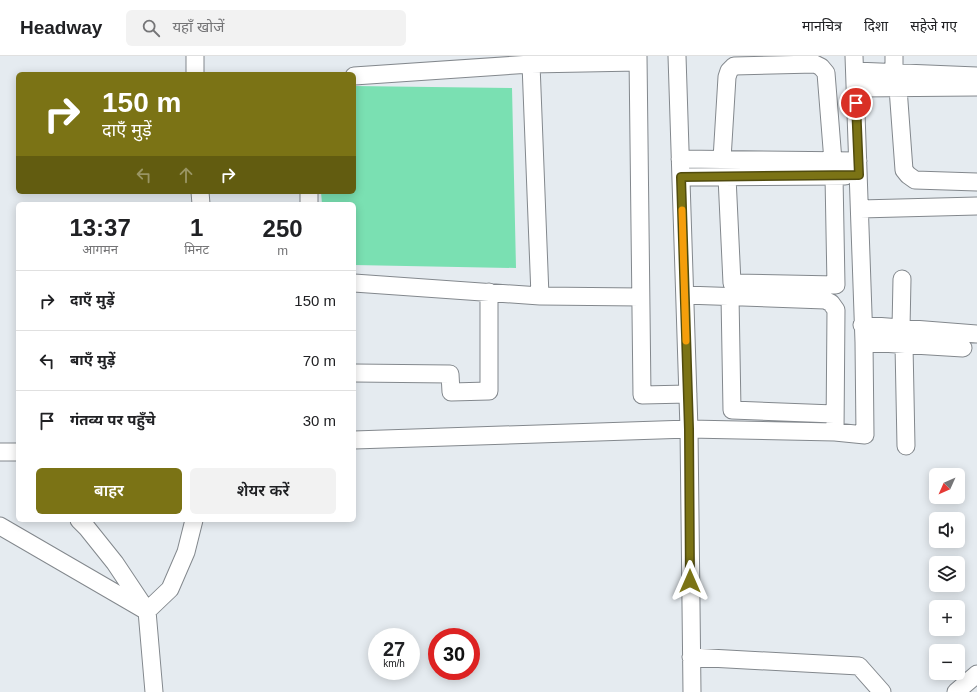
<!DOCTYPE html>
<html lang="hi">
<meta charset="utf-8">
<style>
:root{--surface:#fff;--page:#f2f2f2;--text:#202124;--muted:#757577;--line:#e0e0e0;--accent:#7b7315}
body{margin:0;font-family:Arial,"Noto Sans Devanagari",sans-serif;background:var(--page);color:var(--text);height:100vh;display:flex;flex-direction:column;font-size:15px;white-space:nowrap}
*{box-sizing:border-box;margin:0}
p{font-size:13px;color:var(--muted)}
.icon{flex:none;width:22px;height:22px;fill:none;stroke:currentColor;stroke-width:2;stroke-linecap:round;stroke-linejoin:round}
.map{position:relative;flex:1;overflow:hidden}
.side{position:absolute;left:16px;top:146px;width:340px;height:320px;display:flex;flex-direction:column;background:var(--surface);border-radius:6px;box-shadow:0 2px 10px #0003}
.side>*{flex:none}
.top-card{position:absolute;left:16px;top:16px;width:340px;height:122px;border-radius:6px;box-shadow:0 2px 10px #0003;background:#7b7315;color:#fff;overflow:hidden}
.needle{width:26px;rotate:225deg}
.controls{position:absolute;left:929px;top:412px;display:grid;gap:8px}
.controls a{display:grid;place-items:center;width:36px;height:36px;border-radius:6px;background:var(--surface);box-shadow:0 2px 10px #0003;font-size:20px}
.speed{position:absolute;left:368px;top:572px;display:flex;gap:8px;font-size:20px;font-weight:700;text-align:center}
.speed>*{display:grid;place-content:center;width:52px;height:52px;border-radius:50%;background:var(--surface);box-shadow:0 2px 10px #0003;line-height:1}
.speed small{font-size:10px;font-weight:400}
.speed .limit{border:6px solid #d22;background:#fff;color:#111}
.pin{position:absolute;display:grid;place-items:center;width:34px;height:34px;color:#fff;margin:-17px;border:2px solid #fff;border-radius:50%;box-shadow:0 1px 4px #0007}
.me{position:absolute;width:44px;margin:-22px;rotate:0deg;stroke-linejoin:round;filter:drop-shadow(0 0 3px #0008)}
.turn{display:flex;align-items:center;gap:14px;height:84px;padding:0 20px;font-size:18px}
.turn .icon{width:52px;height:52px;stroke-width:2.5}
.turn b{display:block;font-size:28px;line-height:34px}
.lanes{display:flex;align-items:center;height:38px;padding:0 20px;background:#0003;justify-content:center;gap:20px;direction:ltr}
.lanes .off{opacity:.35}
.eta{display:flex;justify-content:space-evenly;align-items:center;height:68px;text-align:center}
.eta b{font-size:24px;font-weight:600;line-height:28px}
.action{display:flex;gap:8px;margin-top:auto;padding:8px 20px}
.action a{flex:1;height:46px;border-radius:6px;background:var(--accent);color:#fff;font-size:16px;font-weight:600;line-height:46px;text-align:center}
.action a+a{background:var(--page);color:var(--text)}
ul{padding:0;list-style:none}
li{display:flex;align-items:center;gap:12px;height:60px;padding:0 20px;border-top:1px solid var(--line)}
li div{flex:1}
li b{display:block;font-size:15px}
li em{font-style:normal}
header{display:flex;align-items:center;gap:24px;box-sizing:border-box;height:56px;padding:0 20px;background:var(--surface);border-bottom:1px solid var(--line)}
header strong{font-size:19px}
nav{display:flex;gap:22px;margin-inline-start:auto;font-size:14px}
.search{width:280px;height:36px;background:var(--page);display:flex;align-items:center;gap:10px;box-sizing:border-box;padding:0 14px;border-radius:6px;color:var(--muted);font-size:15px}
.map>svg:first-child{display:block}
.green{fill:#7ae0b2}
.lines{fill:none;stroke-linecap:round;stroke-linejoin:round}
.minor-casing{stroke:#83888d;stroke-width:19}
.minor{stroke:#fff;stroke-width:17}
.route-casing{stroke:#504b0e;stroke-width:10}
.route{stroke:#7b7315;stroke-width:7}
.slow{stroke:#f59e0b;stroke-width:7}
</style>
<header>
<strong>Headway</strong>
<div class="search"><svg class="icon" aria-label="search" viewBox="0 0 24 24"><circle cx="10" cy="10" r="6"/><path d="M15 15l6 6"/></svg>यहाँ खोजें</div>
<nav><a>मानचित्र</a><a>दिशा</a><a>सहेजे गए</a></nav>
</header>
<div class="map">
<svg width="977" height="636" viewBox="0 0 977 636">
<rect width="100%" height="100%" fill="#e5ebf0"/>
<path class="green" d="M354,30L512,32L516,212L354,209V148H322L321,136H354Z"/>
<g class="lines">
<g class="minor-casing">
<path id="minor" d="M195,0V18
M638,0L642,339L688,338
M677,0L689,373L692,636
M531,8L638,6
M855,15L977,20
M894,17V0
M354,20L531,8L540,240L354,227
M856,32L977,31
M898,32L904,114L908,119L915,124L977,126
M680,103L858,105
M722,103L727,21L729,15L734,10L815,8L821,11L826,17L833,105
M681,121L845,120
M727,121L732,227L836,229L834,120
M200,136L201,148
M309,136V148
M860,153L977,150
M685,239L825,244L831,247L836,254L835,376
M540,240L640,241
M730,240L732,354L834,358
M862,269L977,278
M901,272L902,223
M864,286L963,292
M904,289L906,390
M354,317L450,318L451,336L489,335V236
M354,384L689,373L835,376L865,379L864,286L854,0
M0,396H18
M79,464L87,472L115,507L147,555L154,636
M0,470L143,553
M147,555L170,533L186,496L194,464
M691,601L859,610L882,636
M956,636L977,618"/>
</g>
<use href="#minor" class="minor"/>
</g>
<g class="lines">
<g class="route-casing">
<path id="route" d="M690,525L689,373L681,121L859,119L856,47"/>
</g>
<use href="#route" class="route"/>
<path class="slow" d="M682,154L686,285"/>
</g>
</svg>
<div class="controls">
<a><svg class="needle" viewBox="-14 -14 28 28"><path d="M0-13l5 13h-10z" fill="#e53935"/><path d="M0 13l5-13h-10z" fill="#757577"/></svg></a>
<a><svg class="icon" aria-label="sound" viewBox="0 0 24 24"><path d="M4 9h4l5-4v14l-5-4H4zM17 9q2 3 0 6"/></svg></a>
<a><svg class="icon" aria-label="layers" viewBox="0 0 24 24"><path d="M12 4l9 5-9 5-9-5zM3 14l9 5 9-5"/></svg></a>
<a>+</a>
<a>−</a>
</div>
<div class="speed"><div>27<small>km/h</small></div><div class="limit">30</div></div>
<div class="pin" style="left:856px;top:47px;background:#d93025"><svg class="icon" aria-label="arrive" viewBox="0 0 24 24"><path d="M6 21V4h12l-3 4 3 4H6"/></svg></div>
<svg class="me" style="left:690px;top:525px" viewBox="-20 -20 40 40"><path d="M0-17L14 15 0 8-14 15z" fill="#7b7315" stroke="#fff" stroke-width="4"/></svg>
<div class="top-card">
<div class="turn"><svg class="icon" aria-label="right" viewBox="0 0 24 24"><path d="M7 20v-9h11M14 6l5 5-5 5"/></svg><div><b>150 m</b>दाएँ मुड़ें</div></div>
<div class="lanes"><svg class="icon off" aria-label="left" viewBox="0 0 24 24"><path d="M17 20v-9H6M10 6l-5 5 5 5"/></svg><svg class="icon off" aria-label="ahead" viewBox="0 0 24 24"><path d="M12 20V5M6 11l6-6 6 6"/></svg><svg class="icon" aria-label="right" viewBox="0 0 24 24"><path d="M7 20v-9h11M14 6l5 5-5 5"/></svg></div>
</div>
<section class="side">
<div class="eta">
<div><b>13:37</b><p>आगमन</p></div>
<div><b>1</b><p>मिनट</p></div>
<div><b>250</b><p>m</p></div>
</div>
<ul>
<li><svg class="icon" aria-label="right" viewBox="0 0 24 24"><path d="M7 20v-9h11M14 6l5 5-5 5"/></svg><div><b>दाएँ मुड़ें</b></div><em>150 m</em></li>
<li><svg class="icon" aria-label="left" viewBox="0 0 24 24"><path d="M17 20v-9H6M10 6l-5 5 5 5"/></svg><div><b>बाएँ मुड़ें</b></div><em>70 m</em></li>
<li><svg class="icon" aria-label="arrive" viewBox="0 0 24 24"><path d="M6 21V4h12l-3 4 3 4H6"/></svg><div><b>गंतव्य पर पहुँचे</b></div><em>30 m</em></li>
</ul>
<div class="action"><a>बाहर</a><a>शेयर करें</a></div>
</section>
</div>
